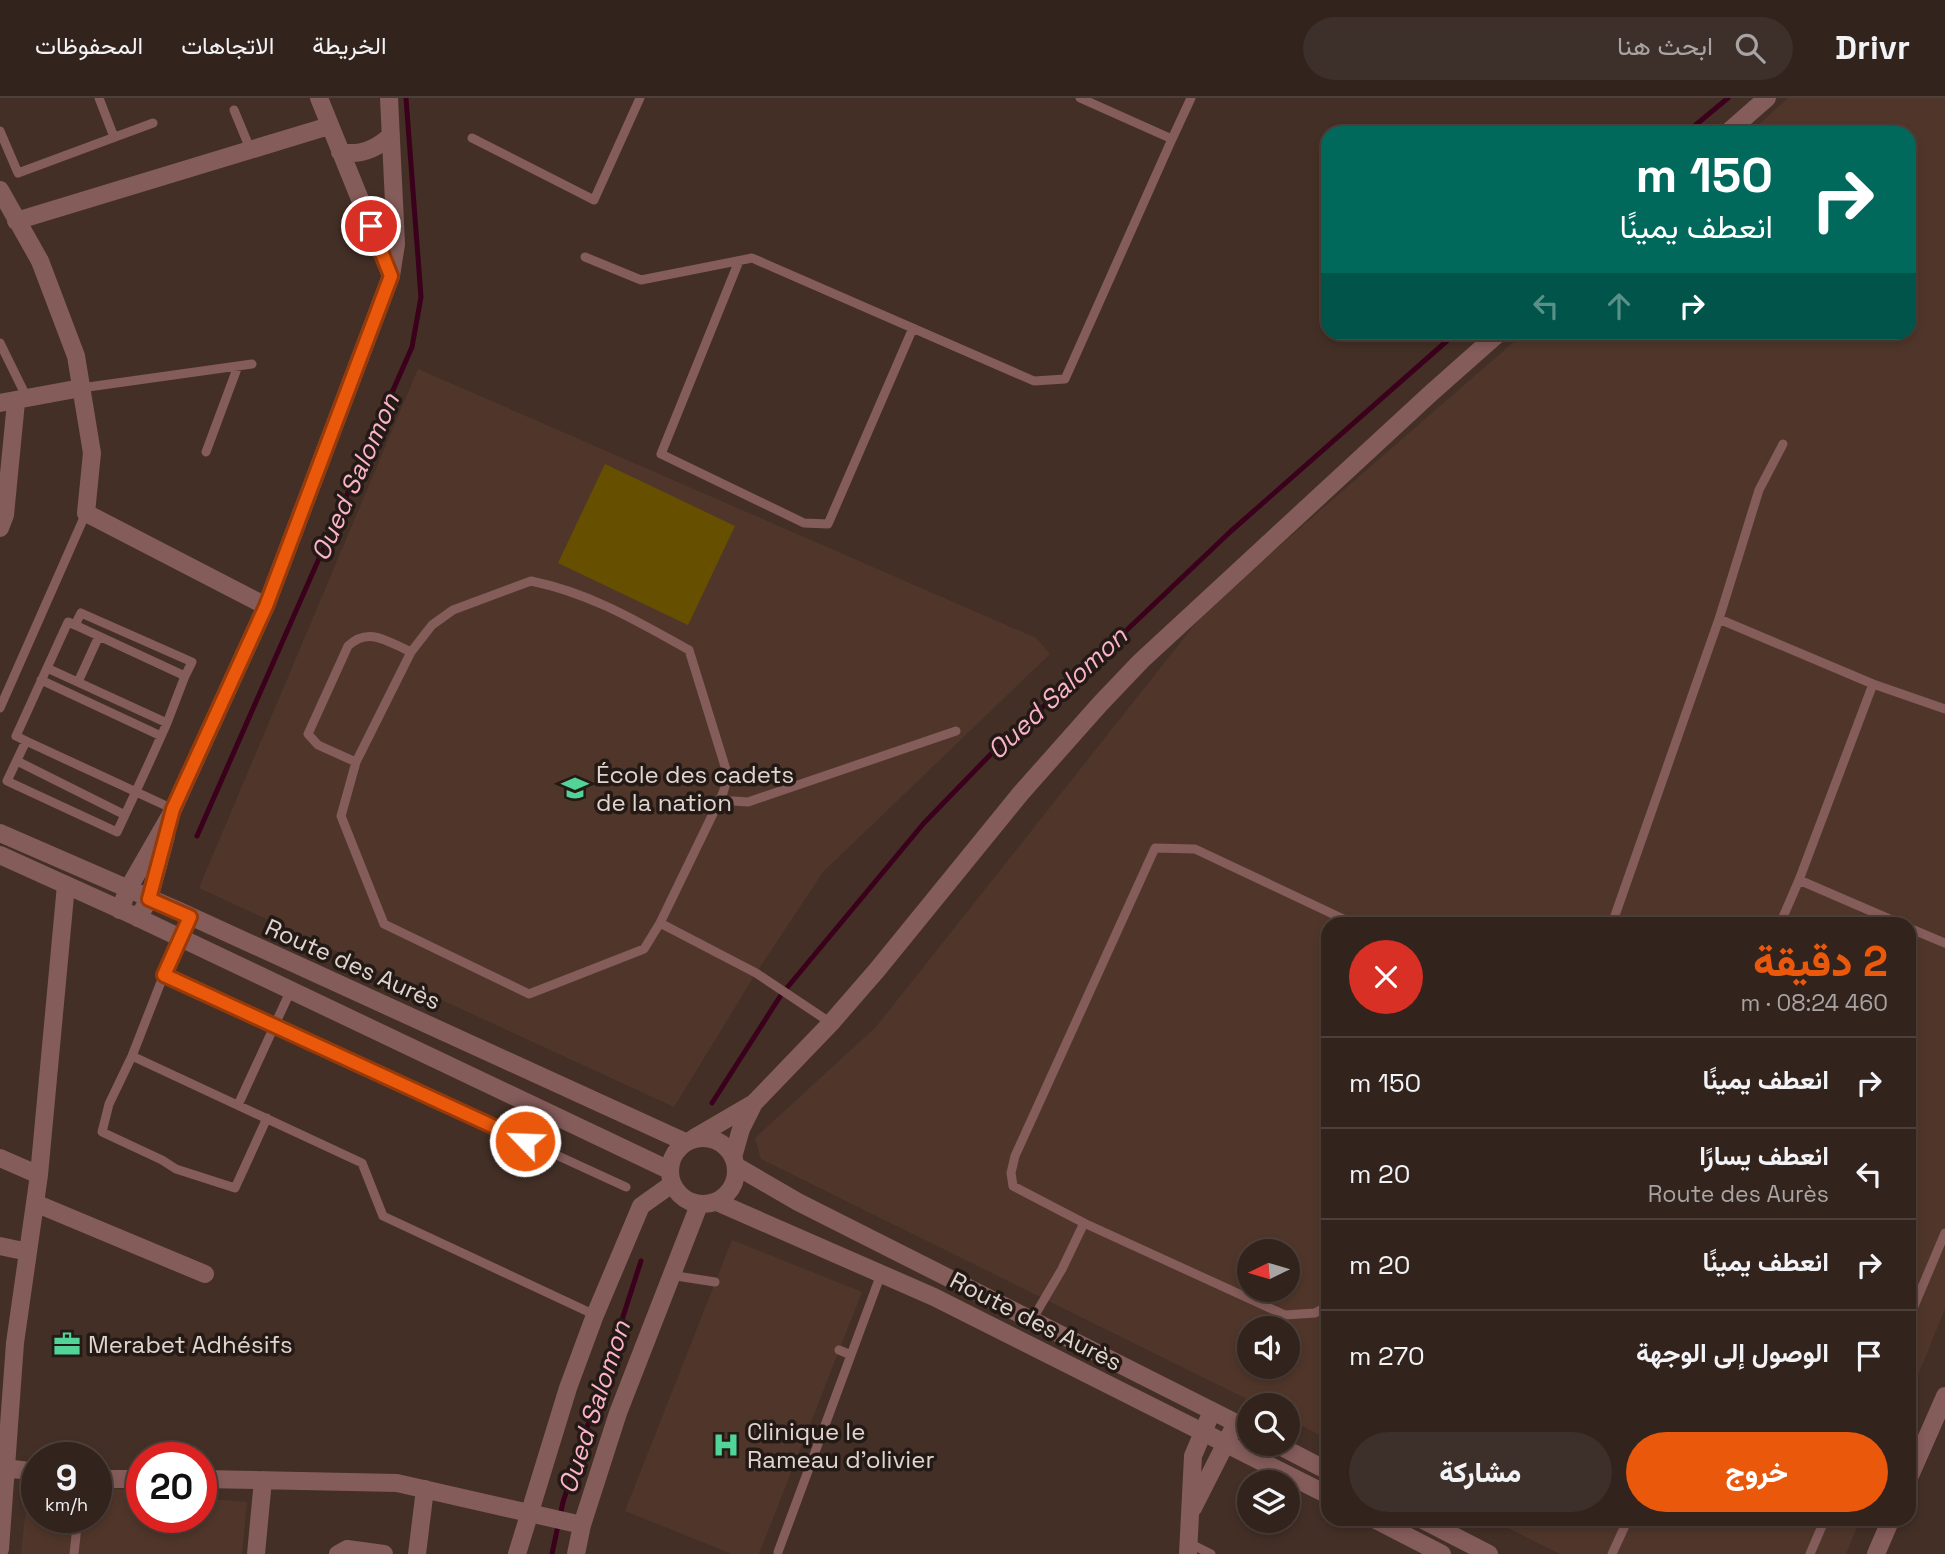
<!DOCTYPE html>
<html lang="ar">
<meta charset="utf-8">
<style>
:root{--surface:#32231c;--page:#3d2f29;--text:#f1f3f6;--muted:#a8a4a3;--line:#4d403b;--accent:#ea580c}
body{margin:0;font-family:"Space Grotesk",Vazirmatn,sans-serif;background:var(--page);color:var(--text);direction:rtl;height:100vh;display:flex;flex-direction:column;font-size:26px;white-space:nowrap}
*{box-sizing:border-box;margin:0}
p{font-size:23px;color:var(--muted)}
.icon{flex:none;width:38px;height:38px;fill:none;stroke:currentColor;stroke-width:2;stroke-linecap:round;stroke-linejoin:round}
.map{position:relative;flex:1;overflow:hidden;direction:ltr}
.panel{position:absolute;left:1321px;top:819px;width:595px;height:609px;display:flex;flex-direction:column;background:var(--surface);border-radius:21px;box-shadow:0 4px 10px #0003,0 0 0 2px var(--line);direction:rtl}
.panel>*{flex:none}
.banner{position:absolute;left:1321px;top:28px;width:595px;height:214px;border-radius:21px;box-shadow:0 4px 10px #0003,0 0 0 2px var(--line);direction:rtl;background:#00695c;color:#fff;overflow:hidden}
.needle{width:46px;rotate:265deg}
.fabs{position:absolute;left:1237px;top:1141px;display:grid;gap:14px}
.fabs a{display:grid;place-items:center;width:63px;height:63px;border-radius:50%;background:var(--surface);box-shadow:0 4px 10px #0003,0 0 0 2px var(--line);font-size:35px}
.speed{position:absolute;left:21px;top:1344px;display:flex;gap:14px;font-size:35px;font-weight:700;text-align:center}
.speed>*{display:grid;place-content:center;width:91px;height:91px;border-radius:50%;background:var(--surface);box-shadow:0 4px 10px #0003,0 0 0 2px var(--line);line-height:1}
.speed small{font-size:18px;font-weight:400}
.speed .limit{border:10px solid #d22;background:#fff;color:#111}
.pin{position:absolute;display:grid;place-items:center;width:60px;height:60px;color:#fff;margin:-30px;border:4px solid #fff;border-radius:50%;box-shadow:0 2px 7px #0007}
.me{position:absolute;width:77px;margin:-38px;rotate:294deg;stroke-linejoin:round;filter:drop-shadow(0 0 5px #0008)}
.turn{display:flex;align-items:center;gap:24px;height:147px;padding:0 28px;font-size:32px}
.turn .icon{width:91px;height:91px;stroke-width:2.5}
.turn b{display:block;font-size:49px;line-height:60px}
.lanes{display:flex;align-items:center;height:66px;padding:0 28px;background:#0003;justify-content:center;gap:35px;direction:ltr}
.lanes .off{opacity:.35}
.round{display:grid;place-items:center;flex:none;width:74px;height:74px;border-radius:37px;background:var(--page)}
.overview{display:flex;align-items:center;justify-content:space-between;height:119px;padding:0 28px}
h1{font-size:42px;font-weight:800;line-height:52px;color:var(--accent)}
.button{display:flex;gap:14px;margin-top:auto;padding:14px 28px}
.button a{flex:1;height:80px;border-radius:42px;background:var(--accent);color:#fff;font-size:28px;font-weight:800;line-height:80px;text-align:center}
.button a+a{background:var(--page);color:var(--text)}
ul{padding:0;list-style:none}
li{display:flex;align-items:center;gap:21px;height:91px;padding:0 28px;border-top:2px solid var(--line)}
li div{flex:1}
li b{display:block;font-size:26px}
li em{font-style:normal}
header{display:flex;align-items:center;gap:42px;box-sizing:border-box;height:98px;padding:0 35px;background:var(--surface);border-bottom:2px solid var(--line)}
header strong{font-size:33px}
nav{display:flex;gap:38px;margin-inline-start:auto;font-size:24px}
.search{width:490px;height:63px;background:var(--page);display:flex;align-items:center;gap:18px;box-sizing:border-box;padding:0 24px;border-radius:38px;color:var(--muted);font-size:26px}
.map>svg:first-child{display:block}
.built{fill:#50362a;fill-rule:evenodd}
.green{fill:#665000}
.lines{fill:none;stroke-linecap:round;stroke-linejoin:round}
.stream{stroke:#3b001b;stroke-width:5}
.service{stroke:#845c5a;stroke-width:9}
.minor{stroke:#845c5a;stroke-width:18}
.tertiary{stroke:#845c5a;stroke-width:18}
.route-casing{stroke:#983908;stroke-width:18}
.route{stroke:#ea580c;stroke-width:12}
.labels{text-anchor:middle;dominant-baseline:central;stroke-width:7;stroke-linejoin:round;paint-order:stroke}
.poi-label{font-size:24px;fill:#e1d4ce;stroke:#231a16;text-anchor:start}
.street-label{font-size:24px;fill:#e1d4ce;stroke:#231a16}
.water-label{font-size:26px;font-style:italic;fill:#fcb3c9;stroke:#231a16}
</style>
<header>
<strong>Drivr</strong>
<div class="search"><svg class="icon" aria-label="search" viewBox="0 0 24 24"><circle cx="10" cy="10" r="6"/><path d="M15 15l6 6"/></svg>ابحث هنا</div>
<nav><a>الخريطة</a><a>الاتجاهات</a><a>المحفوظات</a></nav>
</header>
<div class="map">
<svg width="1945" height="1456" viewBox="0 0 1945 1456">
<rect width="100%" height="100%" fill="#432f26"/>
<path class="built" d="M1788,0H1945V1211L1909,1299V826H1328V1341L1288,1321V1307H1259L761,1061L755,1040L876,929L1207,511L1524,235L1909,234V35H1750ZM1250,1153H1288V1192H1250ZM1250,1230H1288V1269H1250Z
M418,271L1036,540L1050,556L823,774L756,875L674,1009L199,790Z
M732,1142L862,1194L759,1456H732L625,1413Z
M29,1382L37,1383V1419H96V1389L142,1393V1419H201V1400L247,1404L242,1456H21Z
M1490,1421H1860L1846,1456H1560Z"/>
<path class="green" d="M605,366L735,428L688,527L558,465Z"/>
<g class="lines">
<path class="stream" d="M1686,35L1728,0
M197,738L412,249L421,199L406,0
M712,1005L781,897L924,725L991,656L1111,547L1230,434L1457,234
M552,1456L563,1404L641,1163"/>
<path class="service" d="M99,0L114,39
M1080,0L1172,41L1191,0
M234,12L251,53
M0,33L18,75L153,25
M472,40L594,102L640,0
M585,159L641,182L752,160L1034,283L1065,281L1172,41
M739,163L661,356L804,425L828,426L913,230
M0,245L27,300
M81,290L252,266
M206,354L238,268
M531,483C590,495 637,523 689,552L728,678L723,695L660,825L644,851L529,896L384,826L341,718L356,664L411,554L432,527L453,512Z
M1719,521L1873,586L1945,611
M75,527L185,578L192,564L81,515L75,527L68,524L47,570L167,625C151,661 134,698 117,734L7,683L26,643L173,711
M41,582L161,638
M78,584L99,538
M0,610L86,415
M167,625L185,578
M26,643L16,638L47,570
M17,663L125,717
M356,664L318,647L308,636L348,548C369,528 388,544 411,554
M719,702L748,704L956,633
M1799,782L1901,826
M190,819L168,866L132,958L109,1006L102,1034L162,1062L176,1071L235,1090L267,1020
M660,825L756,875L831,925
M1612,826L1719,521L1759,392L1783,346
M1780,826L1799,782L1873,586
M1909,830L1945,845
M164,877L626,1089
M132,958L362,1065L383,1118L595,1217
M238,1007L290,894
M670,1177L715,1184
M1328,1208L1315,1215L1285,1217L1084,1125L1013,1088L1011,1075L1015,1058L1155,750L1195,751L1354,826
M1909,1220L1945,1135
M1032,1222L1062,1171L1084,1125
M839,1252L851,1257
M1189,1445L1211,1456
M778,1454L881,1176
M74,1456L78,1419
M1612,1456L1628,1421
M1810,1456L1825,1421"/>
<path class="minor" d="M319,0L391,178
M1727,35L1767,0
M340,54C361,58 377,51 391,37
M0,92L40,163L76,258L92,355L86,415L266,508
M16,123L329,28
M0,305L81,290
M0,430L5,417L16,304
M120,812L128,791L170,718L266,508L391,178L396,146L389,0
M138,820L149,801L166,738
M694,1040L754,1005L831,925L877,872L1021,695L1100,606L1141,563L1430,296L1500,234
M733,1059L741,1031L754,1005
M0,1060L39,1077
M35,1105L205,1176
M0,1148L28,1154
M5,1370L37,1374
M1909,1380L1945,1298
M96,1381H142
M201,1381L397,1385L582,1427
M1193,1410L1236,1325
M0,1451L15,1245L39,1077L66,787
M256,1456L263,1382
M338,1456L347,1451L384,1456
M417,1456L425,1391
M517,1456L568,1290L595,1217L641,1108L672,1086
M576,1456L582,1427L618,1315L699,1107
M1188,1456L1193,1358L1212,1313
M1876,1456L1891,1421"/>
<path class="tertiary" d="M0,735L177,812L685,1044
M0,757L126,814L669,1072
M670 1073a33 33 0 1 1 66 0a33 33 0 1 1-66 0Z
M736,1068L798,1104L1250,1332
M717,1104L934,1199L1328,1397
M1276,1346L1328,1373
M1374,1421L1442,1456
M1421,1421L1489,1456"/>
</g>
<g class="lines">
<g class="route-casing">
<path id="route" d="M371,128L391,178L266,508L173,711L149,801L190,819L164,877L525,1043"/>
</g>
<use href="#route" class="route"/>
</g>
<defs>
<g id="school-bare" transform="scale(2.1)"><path d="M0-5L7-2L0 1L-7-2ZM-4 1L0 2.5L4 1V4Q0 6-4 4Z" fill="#52d397" stroke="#231a16" stroke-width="2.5" paint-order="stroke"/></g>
<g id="office-bare" transform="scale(2.1)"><path d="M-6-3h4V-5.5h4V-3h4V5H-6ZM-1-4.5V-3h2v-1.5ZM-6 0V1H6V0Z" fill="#52d397" stroke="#231a16" stroke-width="2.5" paint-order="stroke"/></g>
<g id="hospital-bare" transform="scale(2.1)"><path d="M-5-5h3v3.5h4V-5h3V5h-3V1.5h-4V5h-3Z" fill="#52d397" stroke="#231a16" stroke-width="2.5" paint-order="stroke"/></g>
</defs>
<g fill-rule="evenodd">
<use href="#school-bare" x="575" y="690"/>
<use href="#office-bare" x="67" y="1246"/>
<use href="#hospital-bare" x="726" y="1347"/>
</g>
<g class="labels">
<g class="poi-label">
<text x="596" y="676">École des cadets<tspan x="596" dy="28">de la nation</tspan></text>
<text x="88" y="1246">Merabet Adhésifs</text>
<text x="747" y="1333">Clinique le<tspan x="747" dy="28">Rameau d'olivier</tspan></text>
</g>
<g class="street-label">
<text transform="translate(353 866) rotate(24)">Route des Aurès</text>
<text transform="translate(1036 1223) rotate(27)">Route des Aurès</text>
</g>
<g class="water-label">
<text transform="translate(355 379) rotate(-66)">Oued Salomon</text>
<text transform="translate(1057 595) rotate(-43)">Oued Salomon</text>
<text transform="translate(594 1309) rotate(-72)">Oued Salomon</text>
</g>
</g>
</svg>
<div class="fabs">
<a><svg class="needle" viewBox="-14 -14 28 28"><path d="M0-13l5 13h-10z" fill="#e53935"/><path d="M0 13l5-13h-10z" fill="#a8a4a3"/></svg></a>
<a><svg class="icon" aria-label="sound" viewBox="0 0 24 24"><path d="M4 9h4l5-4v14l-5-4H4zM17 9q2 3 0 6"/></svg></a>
<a><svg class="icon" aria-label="search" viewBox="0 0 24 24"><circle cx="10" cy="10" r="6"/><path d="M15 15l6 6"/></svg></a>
<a><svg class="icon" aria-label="layers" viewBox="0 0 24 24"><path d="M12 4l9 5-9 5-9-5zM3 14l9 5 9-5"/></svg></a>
</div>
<div class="speed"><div>9<small>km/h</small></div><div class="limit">20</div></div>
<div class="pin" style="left:371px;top:128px;background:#d93025"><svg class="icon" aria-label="arrive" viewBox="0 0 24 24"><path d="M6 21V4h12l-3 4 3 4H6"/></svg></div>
<svg class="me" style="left:525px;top:1043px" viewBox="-20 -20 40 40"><circle r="17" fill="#ea580c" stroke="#fff" stroke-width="3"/><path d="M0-11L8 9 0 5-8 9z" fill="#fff"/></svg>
<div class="banner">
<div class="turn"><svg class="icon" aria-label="right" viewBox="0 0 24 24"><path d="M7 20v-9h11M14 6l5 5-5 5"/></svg><div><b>150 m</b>انعطف يمينًا</div></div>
<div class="lanes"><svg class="icon off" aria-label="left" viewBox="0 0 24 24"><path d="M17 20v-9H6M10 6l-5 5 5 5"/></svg><svg class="icon off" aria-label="ahead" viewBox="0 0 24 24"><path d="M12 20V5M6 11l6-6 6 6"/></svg><svg class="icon" aria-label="right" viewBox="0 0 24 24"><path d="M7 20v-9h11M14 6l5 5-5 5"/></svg></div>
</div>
<section class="panel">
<div class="overview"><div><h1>2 دقيقة</h1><p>460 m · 08:24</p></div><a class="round" style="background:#d93025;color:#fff"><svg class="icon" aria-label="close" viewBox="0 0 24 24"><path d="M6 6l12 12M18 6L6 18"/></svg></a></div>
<ul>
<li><svg class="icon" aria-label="right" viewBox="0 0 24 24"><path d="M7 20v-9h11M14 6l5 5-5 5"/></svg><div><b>انعطف يمينًا</b></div><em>150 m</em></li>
<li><svg class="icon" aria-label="left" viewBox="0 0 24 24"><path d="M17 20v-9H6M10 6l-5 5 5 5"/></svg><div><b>انعطف يسارًا</b><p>Route des Aurès</p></div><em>20 m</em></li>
<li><svg class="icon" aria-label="right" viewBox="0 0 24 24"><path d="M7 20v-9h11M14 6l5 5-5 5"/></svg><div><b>انعطف يمينًا</b></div><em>20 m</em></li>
<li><svg class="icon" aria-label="arrive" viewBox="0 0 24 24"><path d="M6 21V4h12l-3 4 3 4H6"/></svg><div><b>الوصول إلى الوجهة</b></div><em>270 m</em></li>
</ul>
<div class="button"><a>خروج</a><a>مشاركة</a></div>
</section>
</div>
